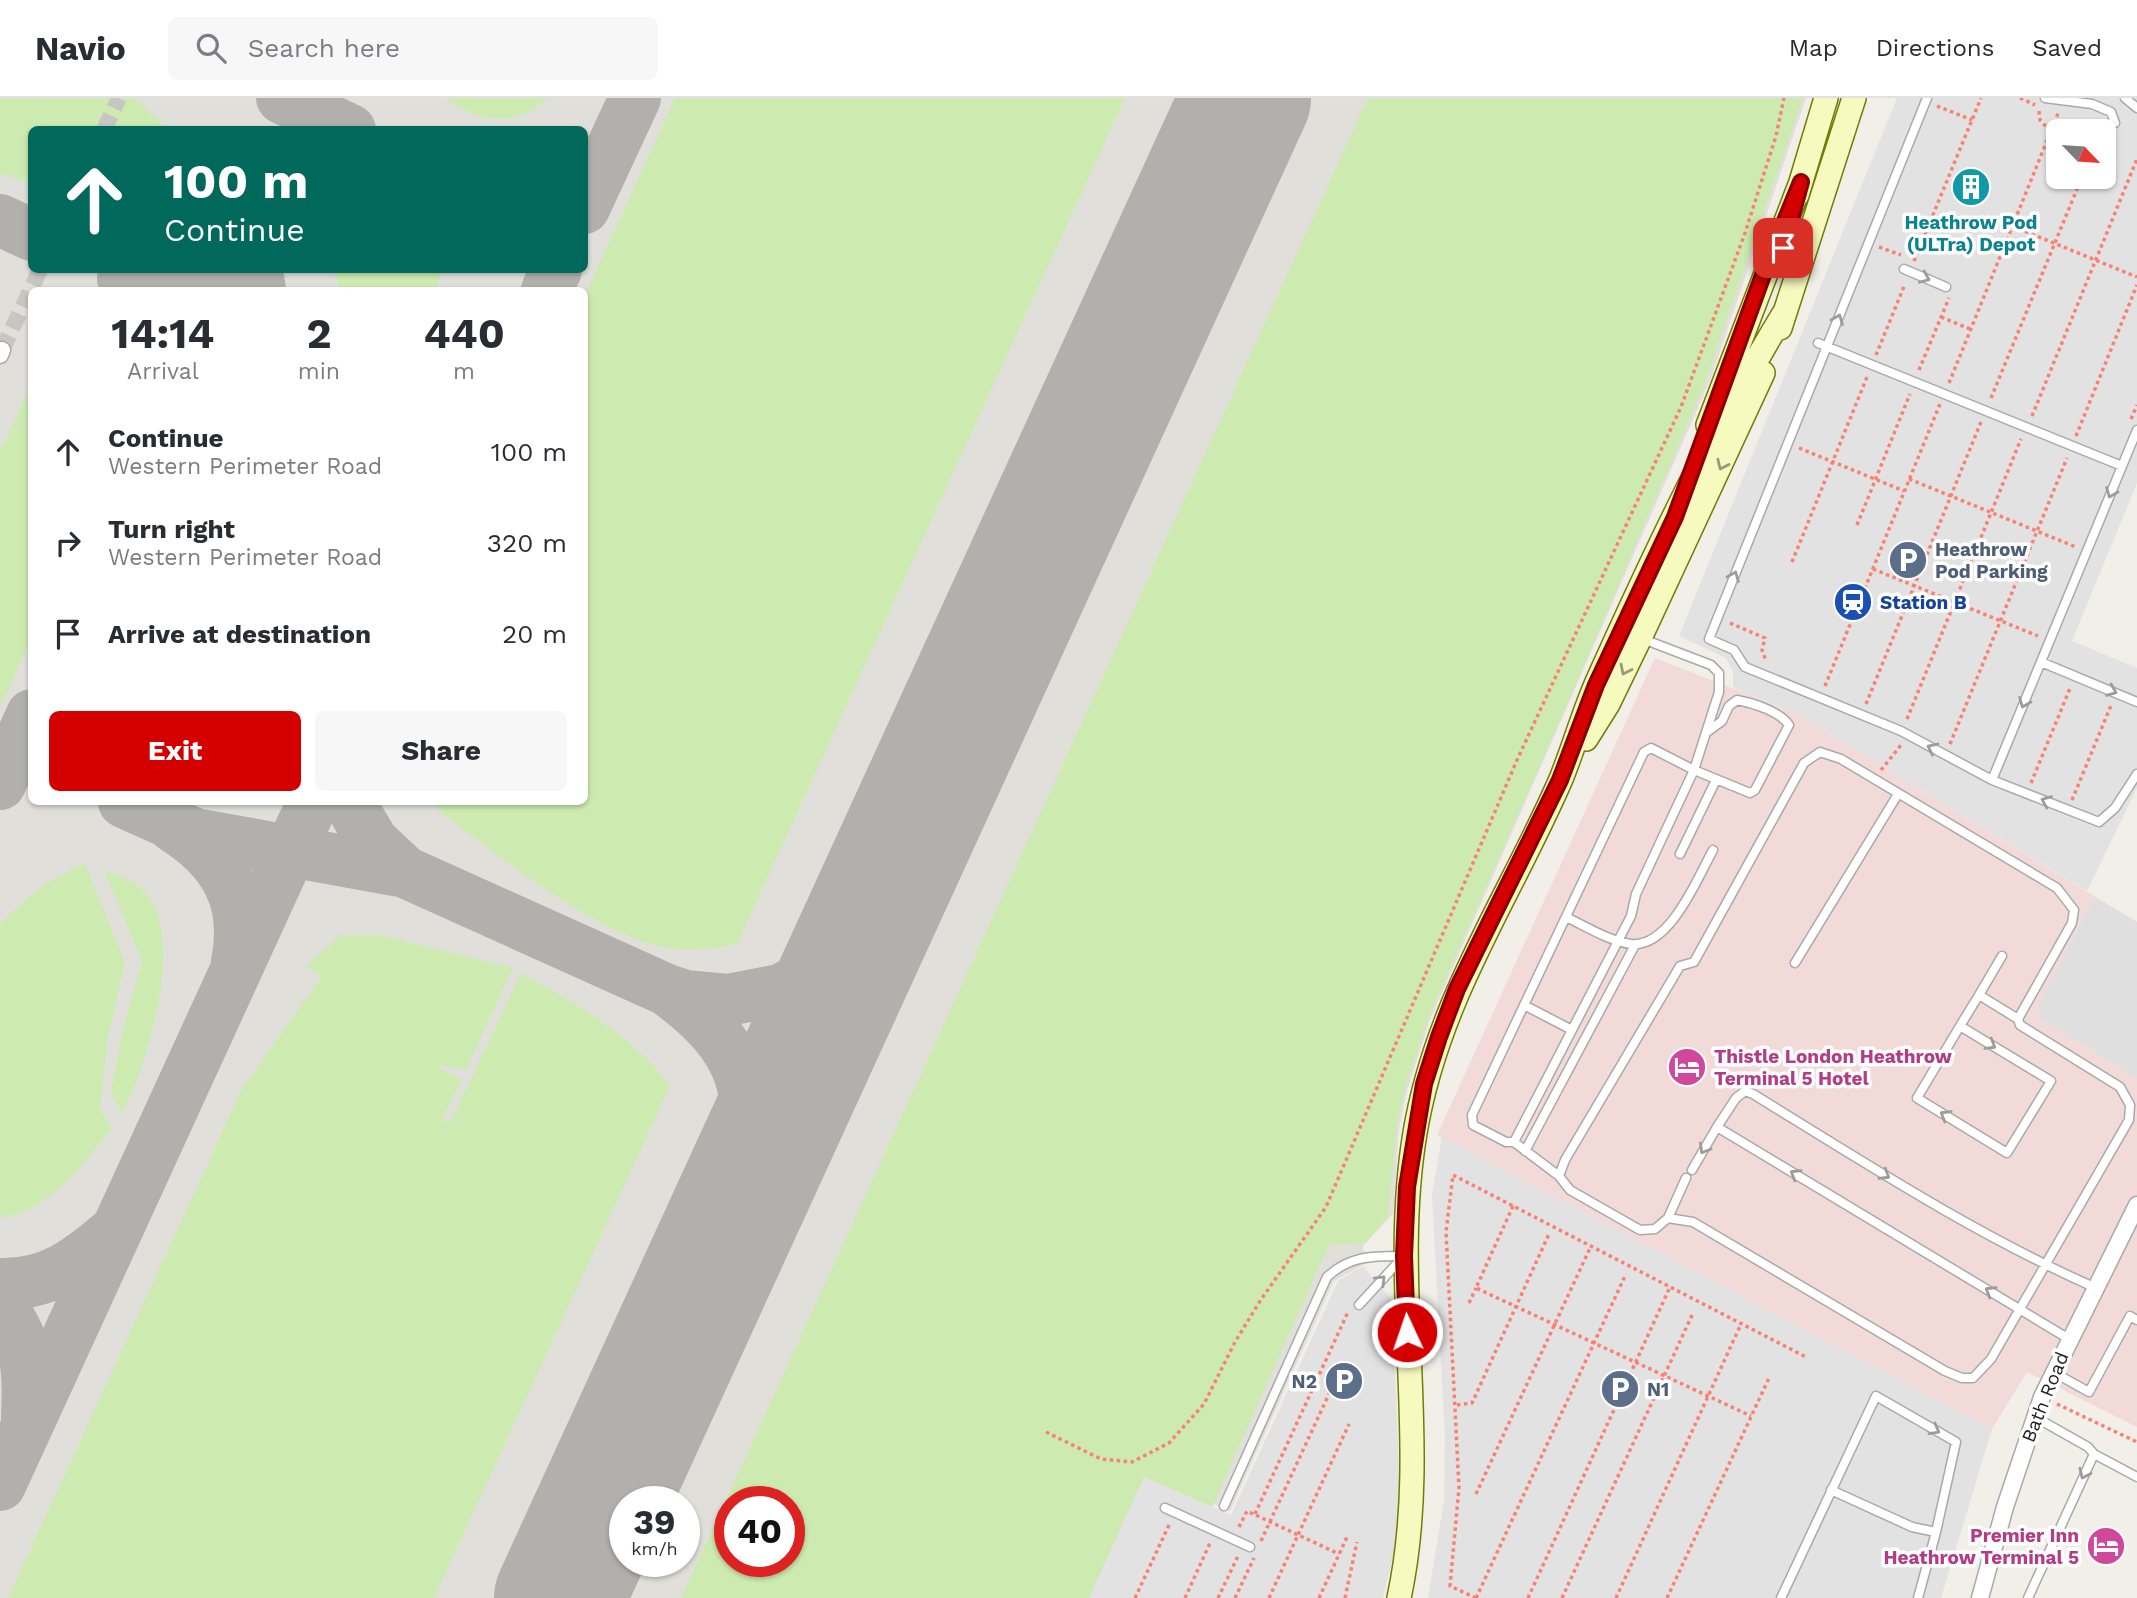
<!DOCTYPE html>
<style>
:root{--surface:#fff;--page:#f7f7f7;--text:#2b2b33;--muted:#7c7c81;--line:#e1e1e2;--accent:#d40000}
body{margin:0;font-family:"Work Sans",sans-serif;background:var(--page);color:var(--text);height:100vh;display:flex;flex-direction:column;font-size:26px;white-space:nowrap}
*{box-sizing:border-box;margin:0}
p{font-size:23px;color:var(--muted)}
.icon{flex:none;width:38px;height:38px;fill:none;stroke:currentColor;stroke-width:2;stroke-linecap:round;stroke-linejoin:round}
.map{position:relative;flex:1;overflow:hidden}
.side{position:absolute;left:28px;top:189px;width:560px;height:518px;display:flex;flex-direction:column;background:var(--surface);border-radius:10px;box-shadow:0 2px 5px #0004}
.side>*{flex:none}
.hud{position:absolute;left:28px;top:28px;width:560px;height:147px;border-radius:10px;box-shadow:0 2px 5px #0004;background:#00695c;color:#fff;overflow:hidden}
.needle{width:46px;rotate:115deg}
.fabs{position:absolute;left:2046px;top:21px;display:grid;gap:14px}
.fabs a{display:grid;place-items:center;width:70px;height:70px;border-radius:10px;background:var(--surface);box-shadow:0 2px 5px #0004;font-size:35px}
.speed{position:absolute;left:609px;top:1388px;display:flex;gap:14px;font-size:35px;font-weight:700;text-align:center}
.speed>*{display:grid;place-content:center;width:91px;height:91px;border-radius:50%;background:var(--surface);box-shadow:0 2px 5px #0004;line-height:1}
.speed small{font-size:18px;font-weight:400}
.speed .limit{border:10px solid #d22;background:#fff;color:#111}
.pin{position:absolute;display:grid;place-items:center;width:60px;height:60px;color:#fff;margin:-30px;border-radius:14px;box-shadow:0 4px 10px #0006}
.me{position:absolute;width:77px;margin:-38px;rotate:357deg;stroke-linejoin:round;filter:drop-shadow(0 0 5px #0008)}
.turn{display:flex;align-items:center;gap:24px;height:147px;padding:0 21px;font-size:32px}
.turn .icon{width:91px;height:91px;stroke-width:2.5}
.turn b{display:block;font-size:49px;line-height:60px}
.eta{display:flex;justify-content:space-evenly;align-items:center;height:119px;text-align:center}
.eta b{font-size:42px;font-weight:700;line-height:49px}
.cta{display:flex;gap:14px;margin-top:auto;padding:14px 21px}
.cta a{flex:1;height:80px;border-radius:10px;background:var(--accent);color:#fff;font-size:28px;font-weight:700;line-height:80px;text-align:center}
.cta a+a{background:var(--page);color:var(--text)}
ul{padding:0;list-style:none}
li{display:flex;align-items:center;gap:21px;height:91px;padding:0 21px}
li div{flex:1}
li b{display:block;font-size:26px}
li em{font-style:normal}
header{display:flex;align-items:center;gap:42px;box-sizing:border-box;height:98px;padding:0 35px;background:var(--surface);border-bottom:2px solid var(--line)}
header strong{font-size:33px}
nav{display:flex;gap:38px;margin-inline-start:auto;font-size:24px}
.search{width:490px;height:63px;background:var(--page);display:flex;align-items:center;gap:18px;box-sizing:border-box;padding:0 24px;border-radius:10px;color:var(--muted);font-size:26px}
.map>svg:first-child{display:block}
.residential{fill:#e0dfdf}
.commercial{fill:#f2dad9}
.airport{fill:#e1dfda;fill-rule:evenodd}
.grass{fill:#cdebb0;fill-rule:evenodd}
.parking{fill:#e2e2e2;fill-rule:evenodd}
.lines{fill:none;stroke-linecap:round;stroke-linejoin:round}
.taxiway{stroke:#b1b0ac;stroke-width:52}
.runway{stroke:#b1b0ac;stroke-width:130}
.street-tunnel{stroke:#c8c6c1;stroke-width:16;stroke-dasharray:16 8;stroke-linecap:butt}
.lane-casing{stroke:#a9a9a9;stroke-width:11}
.street-casing{stroke:#a9a9a9;stroke-width:19}
.secondary-casing{stroke:#707d05;stroke-width:26}
.path{stroke:#fa8072;stroke-width:3.5;stroke-dasharray:3.5 3.5;stroke-linecap:butt}
.lane{stroke:#fff;stroke-width:8}
.street{stroke:#fff;stroke-width:16}
.secondary{stroke:#f7fabf;stroke-width:23}
.oneway{stroke:#9c9c9c}
.oneway2{stroke:#979978}
.route-casing{stroke:#8a0000;stroke-width:18}
.route{stroke:#d40000;stroke-width:12}
.labels{text-anchor:middle;dominant-baseline:central;stroke-width:7;stroke-linejoin:round;paint-order:stroke}
.culture-label{font-size:19px;font-weight:bold;fill:#0d838f;stroke:#fff}
.service-label{font-size:19px;font-weight:bold;fill:#4e5e75;stroke:#fff;text-anchor:start}
.transit-label{font-size:19px;font-weight:bold;fill:#164399;stroke:#fff;text-anchor:start}
.hotel-label{font-size:19px;font-weight:bold;fill:#b23c85;stroke:#fff;text-anchor:start}
.street-label{font-size:19px;fill:#222;stroke:#fff}
</style>
<header>
<strong>Navio</strong>
<div class="search"><svg class="icon" aria-label="search" viewBox="0 0 24 24"><circle cx="10" cy="10" r="6"/><path d="M15 15l6 6"/></svg>Search here</div>
<nav><a>Map</a><a>Directions</a><a>Saved</a></nav>
</header>
<div class="map">
<svg width="2137" height="1500" viewBox="0 0 2137 1500">
<rect width="100%" height="100%" fill="#f2efe9"/>
<path class="residential" d="M2094,798L2137,824V982L2039,919L2037,910Z"/>
<path class="commercial" d="M1655,560L1795,615L2094,798L2037,910L2039,919L2137,982V1329L2027,1274L1992,1331L1437,1037Z"/>
<path class="airport" d="M0,0H1806L1711,280L1430,922L1407,993L1399,1031L1393,1116L1363,1148L1365,1166L1334,1183L1230,1413L1148,1378L1092,1500H0ZM32,32H584V172H32ZM32,192H584V704H32ZM625,1404H684V1463H625ZM730,1404H789V1463H730Z"/>
<path class="grass" d="M0,0H134L168,31L32,32L31,85L0,76Z
M446,0H548C515,30 480,26 446,0Z
M675,0H1125L737,846C712,852 684,854 658,848C595,834 496,756 444,717L432,704H584L585,197Z
M1368,0H1803L1705,285L1577,584L1431,913L1405,989L1396,1035L1388,1118L1366,1145L1329,1147L1212,1409L1144,1379L1089,1500H681ZM730,1404H789V1463H730Z
M334,172H437L440,178L436,192H340Z
M31,288V540L0,610V353Z
M85,766L125,864L107,944L100,1011L112,1030C83,1065 49,1114 0,1120V827C26,799 49,781 85,766Z
M104,772C118,777 136,783 146,795C186,840 147,969 122,1016L111,994L122,935L142,863Z
M341,837H380L513,870L466,972L442,967L440,971L462,981L442,1022L450,1025L521,875C576,906 631,936 670,988L434,1500H8L242,991L322,878L306,868Z"/>
<path class="parking" d="M1897,0H2137V385L2072,543L2137,570V690L2087,793L1795,615L1733,590V574L1726,560L1679,538ZM2058,33H2104V79H2058Z
M1442,1039L1992,1331L1941,1500H1428L1444,1402L1445,1340L1432,1097Z
M1363,1168L1392,1202L1400,1397L1395,1450L1383,1500H1089L1144,1379L1231,1417L1338,1183Z"/>
<g class="lines">
<path class="taxiway" d="M282,0L350,32
M584,110L635,0
M0,122L32,137
M257,172L260,192
M123,181C156,188 191,192 221,172
M547,192L556,172
M0,686L32,617
M124,704L195,736L405,774
M349,704L373,744L405,774L667,892L685,898L728,902L780,892L812,876L845,847L885,791
M174,729C225,761 249,803 237,864
M667,892C750,953 753,995 746,1093
M0,1186C49,1187 78,1165 114,1134
M0,1208C29,1242 29,1277 27,1319
M0,1387L313,704"/>
<path class="runway" d="M559,1500L1246,0"/>
<path class="street-tunnel" d="M104,32L119,0
M2,252L40,172"/>
<g class="lane-casing">
<path id="lane" d="M1927,0L1709,541L1734,552L1745,569L1901,633L1992,682L2099,724L2115,710L2137,676
M2045,0L2092,6L2111,14L2115,25
M2125,0L2137,10
M1904,171L1946,189
M1818,245L2122,368
M1643,541L1711,567L1719,575V594L1694,672L1750,695L1755,692L1789,627C1779,613 1753,605 1737,602L1729,608L1722,623L1707,634
M2041,564L2137,604
M1820,654L1841,661L2057,790L2074,812L2072,825L2018,921L2020,927L2120,989L2130,1007L2129,1022L1991,1261L1973,1280H1962L1945,1273L1693,1124L1668,1120L1655,1131L1640,1132L1570,1092L1559,1078L1565,1062L1680,868L1694,864L1804,665Z
M1992,682L2137,332
M1680,756L1716,682
M1566,819C1587,829 1609,843 1631,846C1670,850 1698,779 1713,752
M1795,865L1898,696
M1979,897L2002,858
M1524,907L1572,932
M1960,928L1917,1000L2007,1055L2051,983L1960,928L1979,897L2018,921
M1514,1044L1631,818L1636,796L1694,672L1651,650L1644,654L1472,1017L1473,1027L1506,1044H1514L1559,1078
M1525,1053L1635,847
M1692,1072L1717,1029
M1668,1120L1686,1080
M1359,1207L1402,1160
M2069,1241L1717,1029L1736,1000L1745,993L1753,996C1865,1065 1976,1137 2096,1190
M2053,1274L2089,1294L2130,1218L2137,1222
M2094,1356L2137,1379
M1224,1408L1327,1179C1350,1157 1374,1158 1404,1158
M1165,1410L1250,1449
M1781,1500L1876,1298L1956,1344L1936,1434L1912,1429L1831,1392
M1918,1500L1936,1434
M2028,1500L2094,1356L2088,1349L2035,1319"/>
</g>
<g class="street-casing">
<path id="street" d="M0,257L2,252
M1980,1500L2005,1409L2042,1299L2137,1107"/>
</g>
<g class="secondary-casing">
<path id="secondary" d="M1797,97L1826,0
M1780,230L1854,0
M1708,327L1801,84
M1586,641L1608,606L1640,540L1763,275
M1399,1500C1432,1346 1389,1190 1415,1035C1437,902 1509,801 1561,681C1574,649 1583,616 1597,584C1653,459 1712,334 1783,217"/>
</g>
<path class="path" d="M2020,0L2035,7
M1937,8L1972,22
M2039,13L2040,22L2051,34
M2012,128L2137,179
M1879,149L1901,157
M1914,163L1981,0
M1941,219L1970,231
M1876,257L1905,186
M1919,272L1949,200
M1949,285L2059,13
M1991,300L2082,79
M2032,318L2137,61
M2131,321L2137,307
M2076,338L2137,187
M1799,350L1904,393
M1909,381L2076,449
M1857,427L1910,296
M1792,464L1867,279
M1873,471L2038,538
M1730,525L1765,540L1762,552L1766,563
M1825,588L1940,306
M1866,606L1981,324
M1907,621L2021,341
M1950,646L2067,360
M1881,672L1901,647
M2031,685L2071,588
M2072,702L2112,605
M1513,1108L1476,1190L1751,1318
M1469,1205L1476,1190
M2057,1306L2137,1344
M1457,1307L1472,1305L1549,1136
M1046,1334L1101,1361L1132,1364L1169,1345L1204,1306L1235,1244L1260,1203L1326,1109L1517,662L1681,309L1745,135L1776,38L1784,0
M1476,1396L1591,1148
M1255,1416L1348,1214
M1239,1429L1247,1413L1339,1456
M1261,1443L1341,1270
M1135,1500L1169,1427
M1185,1500L1210,1445
M1218,1500L1238,1458
M1235,1500L1254,1460
M1269,1500L1349,1326
M1319,1500L1347,1439
M1345,1500L1357,1444
M1476,1500L1450,1488L1459,1390L1446,1134L1453,1077L1806,1259
M1476,1500L1625,1178
M1528,1500L1670,1189
M1562,1500L1693,1215
M1616,1500L1741,1226
M1667,1500L1769,1280"/>
<use href="#lane" class="lane"/>
<use href="#street" class="street"/>
<use href="#secondary" class="secondary"/>
</g>
<defs><path id="oneway-chevron" d="M-2-3.5L2.5 0L-2 3.5" fill="none" stroke-width="1.6" stroke-linecap="round" stroke-linejoin="round" transform="scale(1.75)"/></defs>
<g class="oneway">
<use href="#oneway-chevron" transform="translate(1925 180) rotate(23)"/>
<use href="#oneway-chevron" transform="translate(1838 221) rotate(-68)"/>
<use href="#oneway-chevron" transform="translate(2111 395) rotate(112)"/>
<use href="#oneway-chevron" transform="translate(1734 478) rotate(-68)"/>
<use href="#oneway-chevron" transform="translate(2112 593) rotate(22)"/>
<use href="#oneway-chevron" transform="translate(2024 605) rotate(112)"/>
<use href="#oneway-chevron" transform="translate(1932 650) rotate(-154)"/>
<use href="#oneway-chevron" transform="translate(2046 703) rotate(-158)"/>
<use href="#oneway-chevron" transform="translate(1991 947) rotate(31)"/>
<use href="#oneway-chevron" transform="translate(1945 1017) rotate(-149)"/>
<use href="#oneway-chevron" transform="translate(1704 1051) rotate(120)"/>
<use href="#oneway-chevron" transform="translate(1795 1076) rotate(-149)"/>
<use href="#oneway-chevron" transform="translate(1885 1077) rotate(31)"/>
<use href="#oneway-chevron" transform="translate(1381 1182) rotate(-45)"/>
<use href="#oneway-chevron" transform="translate(1990 1193) rotate(-149)"/>
<use href="#oneway-chevron" transform="translate(1935 1332) rotate(29)"/>
<use href="#oneway-chevron" transform="translate(2084 1376) rotate(115)"/>
</g>
<g class="oneway2">
<use href="#oneway-chevron" transform="translate(1722 367) rotate(115)"/>
<use href="#oneway-chevron" transform="translate(1625 572) rotate(116)"/>
</g>
<g class="lines">
<g class="route-casing">
<path id="route" d="M1407,1234L1404,1158L1407,1089L1424,986L1439,939L1457,891L1560,682L1596,587L1675,419L1763,177L1801,84L1783,150"/>
</g>
<use href="#route" class="route"/>
</g>
<defs>
<g id="building-disc" transform="scale(2.0125)"><circle r="9.5" fill="#0f9aa8" stroke="#fff"/><path d="M-4-6H4V6H1V3H-1V6H-4ZM-2.5-4.3h1.7v1.8h-1.7ZM.8-4.3h1.7v1.8H.8ZM-2.5-1h1.7V.8h-1.7ZM.8-1h1.7V.8H.8Z" fill="#fff"/></g>
<g id="parking-disc" transform="scale(2.0125)"><circle r="9.5" fill="#5c6f8a" stroke="#fff"/><path d="M-3.5-5.5H1a3.5 3.5 0 0 1 0 7H-1V5.5H-3.5ZM-1-3.4V-.6H.8a1.4 1.4 0 0 0 0-2.8Z" fill="#fff"/></g>
<g id="station-disc" transform="scale(2.0125)"><circle r="9.5" fill="#1a4fb4" stroke="#fff"/><path d="M-3-6H3Q5-6 5-4V2Q5 4 3 4L4.5 6H3L1.5 4h-3L-3 6H-4.5L-3 4Q-5 4-5 2V-4Q-5-6-3-6ZM-3.5-4v3h7v-3ZM-3.5 1v1.5H-2V1ZM2 1v1.5H3.5V1Z" fill="#fff"/></g>
<g id="hotel-disc" transform="scale(2.0125)"><circle r="9.5" fill="#d1479c" stroke="#fff"/><path d="M-6-4.5h1.5V1H6V5H4.5V3h-9V5H-6ZM-4 0a1.8 1.8 0 1 1 3.6 0ZM.5 0V-2.5h3Q6-2.5 6 0Z" fill="#fff"/></g>
</defs>
<g fill-rule="evenodd">
<use href="#building-disc" x="1971" y="89"/>
<use href="#parking-disc" x="1908" y="462"/>
<use href="#station-disc" x="1853" y="504"/>
<use href="#hotel-disc" x="1687" y="969"/>
<use href="#parking-disc" x="1344" y="1283"/>
<use href="#parking-disc" x="1620" y="1291"/>
<use href="#hotel-disc" x="2106" y="1448"/>
</g>
<g class="labels">
<g class="culture-label">
<text x="1971" y="124">Heathrow Pod<tspan x="1971" dy="22">(ULTra) Depot</tspan></text>
</g>
<g class="service-label">
<text x="1935" y="451">Heathrow<tspan x="1935" dy="22">Pod Parking</tspan></text>
<text x="1317" y="1283" text-anchor="end">N2</text>
<text x="1647" y="1291">N1</text>
</g>
<g class="transit-label">
<text x="1880" y="504">Station B</text>
</g>
<g class="hotel-label">
<text x="1714" y="958">Thistle London Heathrow<tspan x="1714" dy="22">Terminal 5 Hotel</tspan></text>
<text x="2079" y="1437" text-anchor="end">Premier Inn<tspan x="2079" dy="22">Heathrow Terminal 5</tspan></text>
</g>
<g class="street-label">
<text transform="translate(2045 1299) rotate(-68)">Bath Road</text>
</g>
</g>
</svg>
<div class="fabs">
<a><svg class="needle" viewBox="-14 -14 28 28"><path d="M0-13l5 13h-10z" fill="#e53935"/><path d="M0 13l5-13h-10z" fill="#7c7c81"/></svg></a>
</div>
<div class="speed"><div>39<small>km/h</small></div><div class="limit">40</div></div>
<div class="pin" style="left:1783px;top:150px;background:#d93025"><svg class="icon" aria-label="arrive" viewBox="0 0 24 24"><path d="M6 21V4h12l-3 4 3 4H6"/></svg></div>
<svg class="me" style="left:1407px;top:1234px" viewBox="-20 -20 40 40"><circle r="17" fill="#d40000" stroke="#fff" stroke-width="3"/><path d="M0-11L8 9 0 5-8 9z" fill="#fff"/></svg>
<div class="hud">
<div class="turn"><svg class="icon" aria-label="ahead" viewBox="0 0 24 24"><path d="M12 20V5M6 11l6-6 6 6"/></svg><div><b>100 m</b>Continue</div></div>
</div>
<section class="side">
<div class="eta">
<div><b>14:14</b><p>Arrival</p></div>
<div><b>2</b><p>min</p></div>
<div><b>440</b><p>m</p></div>
</div>
<ul>
<li><svg class="icon" aria-label="ahead" viewBox="0 0 24 24"><path d="M12 20V5M6 11l6-6 6 6"/></svg><div><b>Continue</b><p>Western Perimeter Road</p></div><em>100 m</em></li>
<li><svg class="icon" aria-label="right" viewBox="0 0 24 24"><path d="M7 20v-9h11M14 6l5 5-5 5"/></svg><div><b>Turn right</b><p>Western Perimeter Road</p></div><em>320 m</em></li>
<li><svg class="icon" aria-label="arrive" viewBox="0 0 24 24"><path d="M6 21V4h12l-3 4 3 4H6"/></svg><div><b>Arrive at destination</b></div><em>20 m</em></li>
</ul>
<div class="cta"><a>Exit</a><a>Share</a></div>
</section>
</div>
